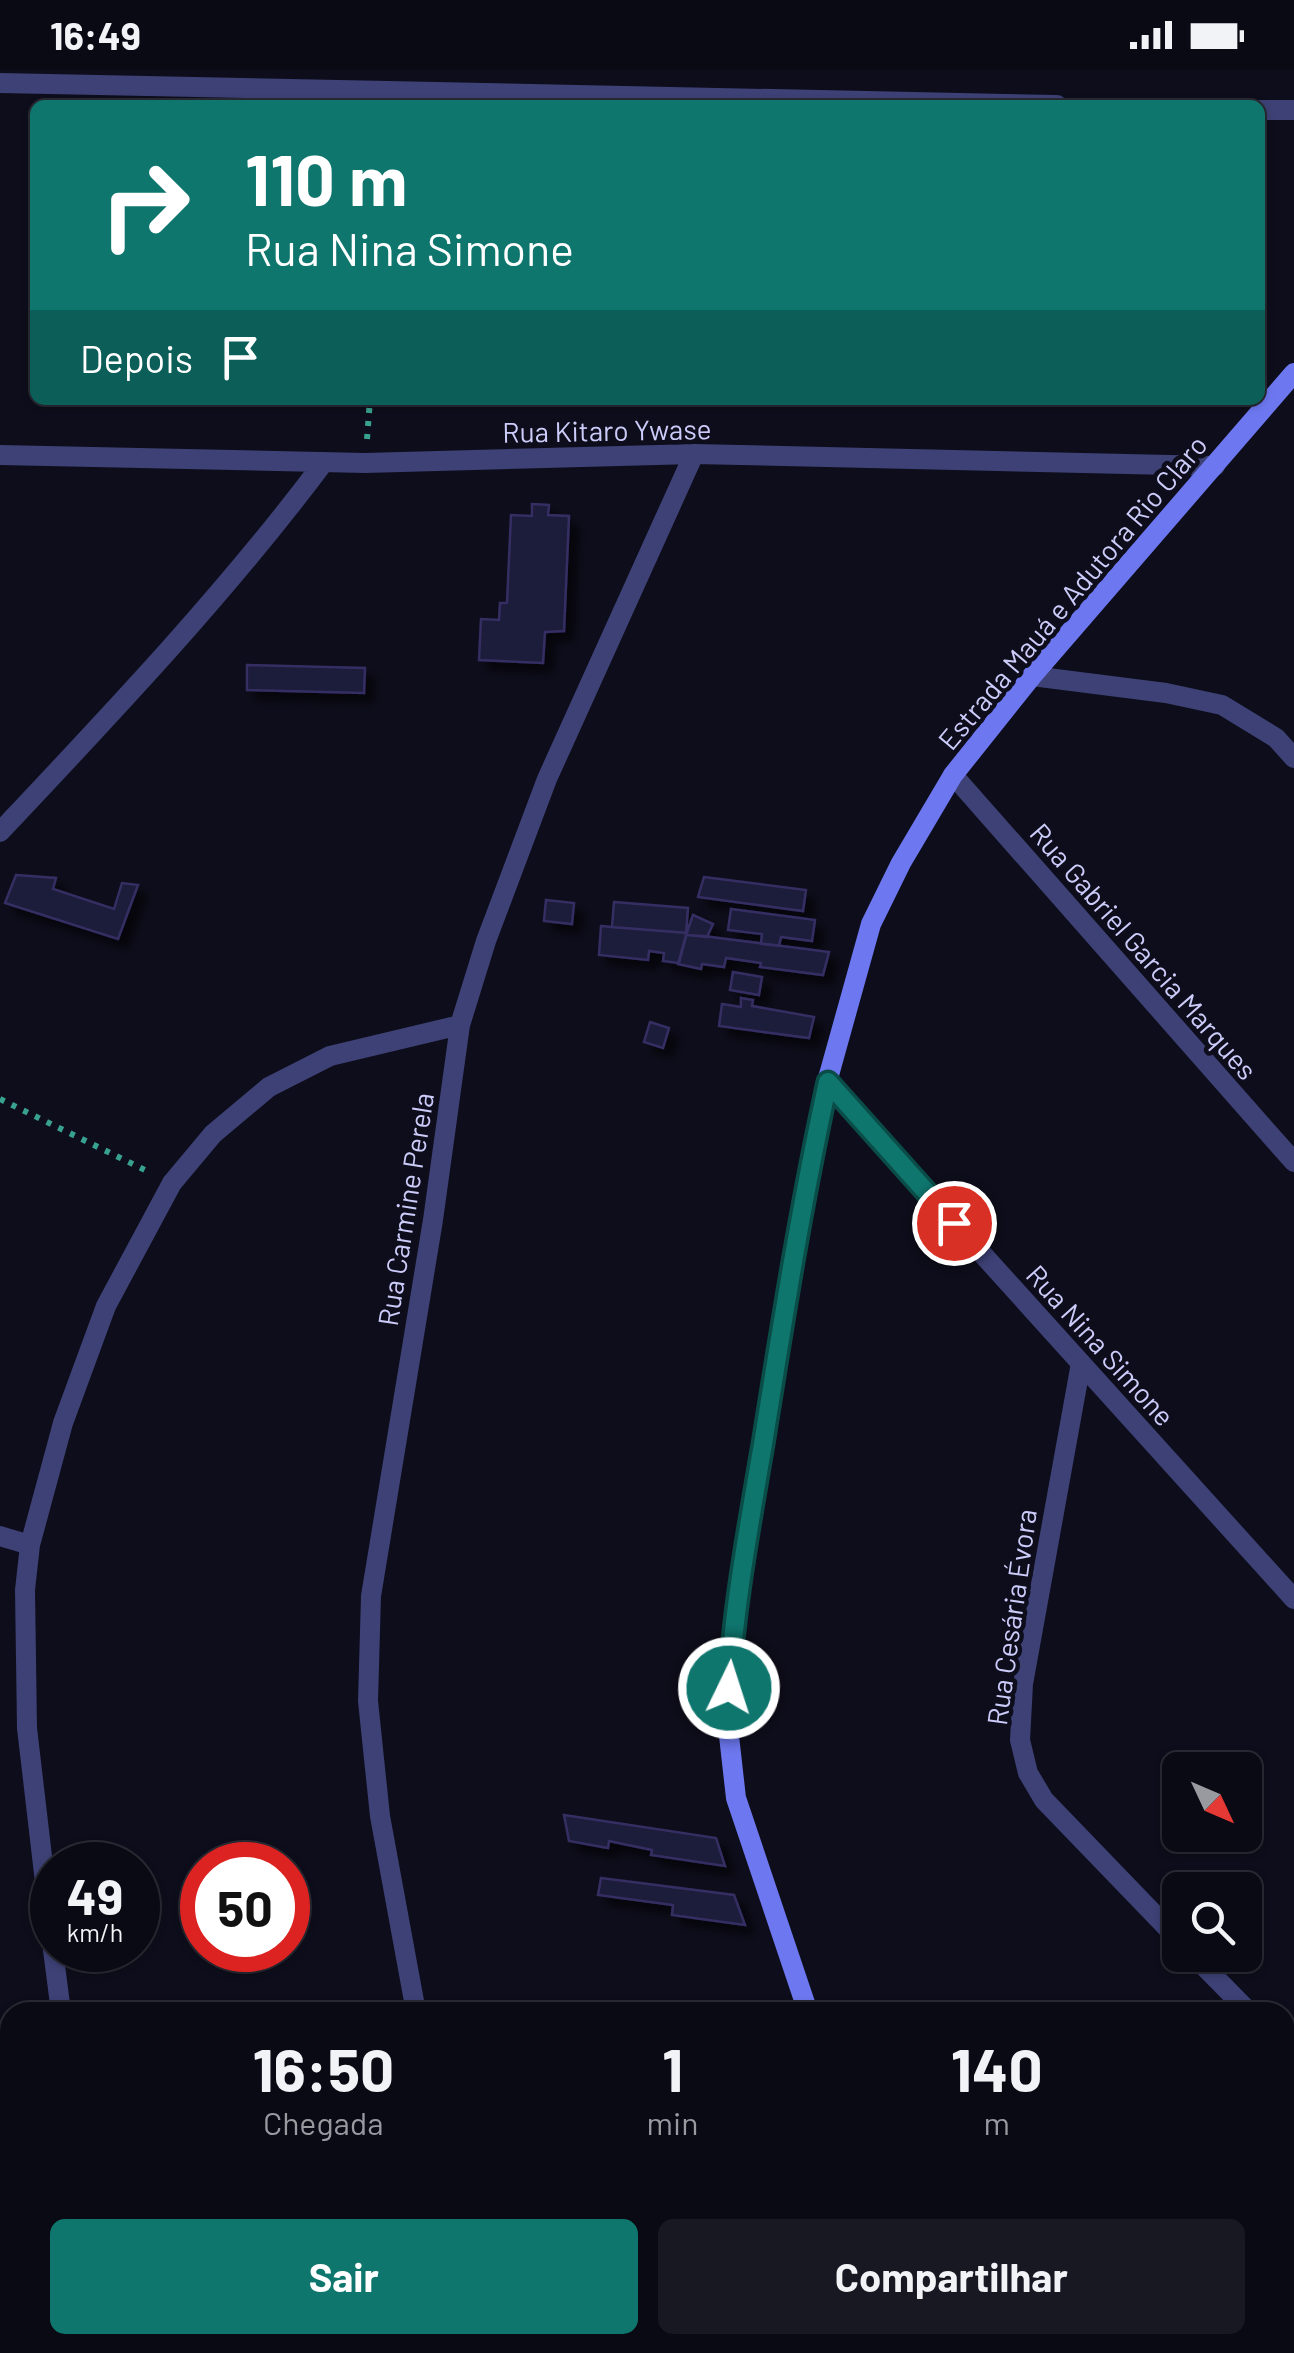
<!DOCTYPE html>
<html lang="pt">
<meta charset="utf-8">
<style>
:root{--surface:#0a0a14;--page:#181822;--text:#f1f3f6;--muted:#999aa0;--line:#2a2b34;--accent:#0f766e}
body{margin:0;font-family:Barlow,sans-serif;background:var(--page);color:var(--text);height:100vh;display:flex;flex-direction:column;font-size:38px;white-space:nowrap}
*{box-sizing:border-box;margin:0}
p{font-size:32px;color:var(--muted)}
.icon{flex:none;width:55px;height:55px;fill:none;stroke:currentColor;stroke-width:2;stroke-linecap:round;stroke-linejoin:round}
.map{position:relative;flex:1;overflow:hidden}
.details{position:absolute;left:0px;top:1932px;width:1295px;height:352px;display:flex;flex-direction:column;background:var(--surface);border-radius:30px 30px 0 0;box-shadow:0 2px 8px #0004,0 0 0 2px var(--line)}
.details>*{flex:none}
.hud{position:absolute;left:30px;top:30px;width:1235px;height:305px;border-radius:15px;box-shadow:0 2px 8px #0004,0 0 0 2px var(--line);background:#0f766e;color:#fff;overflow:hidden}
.needle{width:65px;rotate:134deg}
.buttons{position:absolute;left:1162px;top:1682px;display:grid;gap:20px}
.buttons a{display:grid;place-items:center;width:100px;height:100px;border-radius:15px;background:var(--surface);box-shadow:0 2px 8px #0004,0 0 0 2px var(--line);font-size:50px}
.speed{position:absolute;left:30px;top:1772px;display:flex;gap:20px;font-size:50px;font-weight:700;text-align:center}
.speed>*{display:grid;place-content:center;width:130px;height:130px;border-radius:50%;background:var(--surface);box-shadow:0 2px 8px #0004,0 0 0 2px var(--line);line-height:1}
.speed small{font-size:25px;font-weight:400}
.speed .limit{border:15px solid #d22;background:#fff;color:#111}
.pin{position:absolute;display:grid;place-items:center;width:85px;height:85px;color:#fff;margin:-42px;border:5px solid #fff;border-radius:50%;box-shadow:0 2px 10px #0007}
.me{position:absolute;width:110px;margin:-55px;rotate:4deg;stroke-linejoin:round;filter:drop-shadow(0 0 8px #0008)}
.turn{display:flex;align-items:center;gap:35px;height:210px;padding:0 50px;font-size:45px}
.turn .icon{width:130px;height:130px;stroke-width:2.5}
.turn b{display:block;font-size:70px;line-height:85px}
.then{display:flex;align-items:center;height:95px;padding:0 50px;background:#0003;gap:20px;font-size:38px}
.eta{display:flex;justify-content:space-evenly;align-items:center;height:170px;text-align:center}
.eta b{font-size:60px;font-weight:700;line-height:70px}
.primary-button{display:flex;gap:20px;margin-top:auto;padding:20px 50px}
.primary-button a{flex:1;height:115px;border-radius:15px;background:var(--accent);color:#fff;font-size:40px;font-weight:700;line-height:115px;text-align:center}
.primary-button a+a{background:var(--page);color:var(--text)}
.status{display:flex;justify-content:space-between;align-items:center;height:70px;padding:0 50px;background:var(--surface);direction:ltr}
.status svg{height:28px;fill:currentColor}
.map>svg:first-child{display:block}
.building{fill:#1e1b3a;stroke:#342f63;stroke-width:2.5;filter:url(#shadow)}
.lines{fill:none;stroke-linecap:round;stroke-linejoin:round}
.path{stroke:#39a18f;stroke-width:6;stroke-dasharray:5 8;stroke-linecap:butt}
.minor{stroke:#3d4175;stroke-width:20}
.secondary{stroke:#6d78f0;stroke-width:20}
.route-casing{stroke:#0a4d48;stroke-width:25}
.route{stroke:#0f766e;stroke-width:18}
.labels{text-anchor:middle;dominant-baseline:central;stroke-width:9;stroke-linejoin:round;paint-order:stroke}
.street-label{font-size:28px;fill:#ccccfa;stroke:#0e0d1b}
</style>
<div class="status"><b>16:49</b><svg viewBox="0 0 49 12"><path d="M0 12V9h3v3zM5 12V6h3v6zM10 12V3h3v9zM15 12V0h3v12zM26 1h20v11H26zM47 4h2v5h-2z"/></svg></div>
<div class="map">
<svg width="1294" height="2283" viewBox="0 0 1294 2283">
<defs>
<filter id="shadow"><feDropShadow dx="9" dy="9" stdDeviation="5" flood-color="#0009"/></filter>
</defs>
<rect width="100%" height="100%" fill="#0e0d1b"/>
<path class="building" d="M532,434L549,435L548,445L569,446L564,561L545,562L543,593L479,590L481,549L499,550L500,533H507L511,445L532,446Z
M247,595L365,598L364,623L247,620Z
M16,805L56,808L53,819L114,839L122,813L138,815L118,869L5,833Z
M704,807L806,820L803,841L698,827Z
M546,830L574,833L572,854L544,851Z
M614,832L688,838L686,863L612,857Z
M731,839L815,850L812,871L781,867L779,876L761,874L762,864L728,860Z
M693,845L713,854L707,867L686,865Z
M601,856L612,857L687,863L679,893L663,891L664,883L649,881L648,890L599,885Z
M686,865L703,866L829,882L823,905L760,897L761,893L726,888L724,897L702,894L701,899L678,894Z
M733,902L762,907L759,925L730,920Z
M741,928L753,930L752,936L814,947L809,968L719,956L722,934L741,937Z
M650,952L669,958L663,978L644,972Z
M564,1745L716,1768L725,1796L651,1785L652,1780L609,1771L608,1778L569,1771Z
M601,1808L734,1825L745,1855L672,1845L673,1835L598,1825Z
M10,2215V2275H14L11,2283H0V2241Z
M158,2275H184V2283H158Z
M241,2275H350V2283H241Z
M513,2275H545L546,2283H514Z
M545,2275H572L573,2283H546Z"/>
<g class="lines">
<path class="path" d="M367,369L370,330
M0,1029L149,1102"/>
<path class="minor" d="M0,13L1057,35
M1260,40H1294
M0,385L365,393L694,384L1215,396
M1032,606L1166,623L1222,635L1276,668L1294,688
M953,705L1294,1092
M0,762C112,643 226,523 324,392
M827,1012L1294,1529
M1081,1293L1023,1614L1020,1670L1028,1703L1044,1730L1180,1871
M0,1466L30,1475
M52,1872L27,1658L25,1520L30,1475L63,1353L106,1236L172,1113L213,1064L269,1017L330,986L460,955
M53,1880L61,1942
M1193,1885L1249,1942
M416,1942L380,1746L368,1631L371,1526L433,1150L460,955L486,871L547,709L694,384
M1285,1980L1294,1989
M0,2059L10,2063
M0,2143L10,2146
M492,2275V2283
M224,2283V2275"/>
<path class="secondary" d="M808,1942L736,1728L727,1648L733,1559L808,1103L827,1012L871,854L901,793L953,705L1032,606L1294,303
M764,2283L771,2275"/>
</g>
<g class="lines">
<g class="route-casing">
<path id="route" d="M729,1618C734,1534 750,1451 764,1368C783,1249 802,1130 828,1012L954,1153"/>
</g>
<use href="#route" class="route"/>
</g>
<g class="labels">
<g class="street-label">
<text transform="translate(607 360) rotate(-1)">Rua Kitaro Ywase</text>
<text transform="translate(1072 522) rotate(-50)">Estrada Mauá e Adutora Rio Claro</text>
<text transform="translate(1144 881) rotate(49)">Rua Gabriel Garcia Marques</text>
<text transform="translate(405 1139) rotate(-81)">Rua Carmine Perela</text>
<text transform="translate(1101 1275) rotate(48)">Rua Nina Simone</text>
<text transform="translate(1011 1547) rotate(-82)">Rua Cesária Évora</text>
</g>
</g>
</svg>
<div class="buttons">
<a><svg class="needle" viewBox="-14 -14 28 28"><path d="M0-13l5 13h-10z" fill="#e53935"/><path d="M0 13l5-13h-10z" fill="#999aa0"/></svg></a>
<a><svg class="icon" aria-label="search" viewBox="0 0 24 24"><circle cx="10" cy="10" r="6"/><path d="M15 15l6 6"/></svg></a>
</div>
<div class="speed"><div>49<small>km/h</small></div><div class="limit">50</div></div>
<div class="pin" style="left:954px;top:1153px;background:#d93025"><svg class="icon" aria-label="arrive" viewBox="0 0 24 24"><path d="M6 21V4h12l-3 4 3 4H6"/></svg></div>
<svg class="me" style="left:729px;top:1618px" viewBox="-20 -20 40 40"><circle r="17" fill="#0f766e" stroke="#fff" stroke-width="3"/><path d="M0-11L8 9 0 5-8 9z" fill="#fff"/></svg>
<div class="hud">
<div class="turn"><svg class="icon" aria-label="right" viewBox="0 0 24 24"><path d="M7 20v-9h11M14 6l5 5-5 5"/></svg><div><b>110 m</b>Rua Nina Simone</div></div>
<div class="then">Depois<svg class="icon" aria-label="arrive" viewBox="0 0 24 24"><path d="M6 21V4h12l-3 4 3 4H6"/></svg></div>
</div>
<section class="details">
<div class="eta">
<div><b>16:50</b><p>Chegada</p></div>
<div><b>1</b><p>min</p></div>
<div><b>140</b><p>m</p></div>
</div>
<div class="primary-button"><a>Sair</a><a>Compartilhar</a></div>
</section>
</div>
